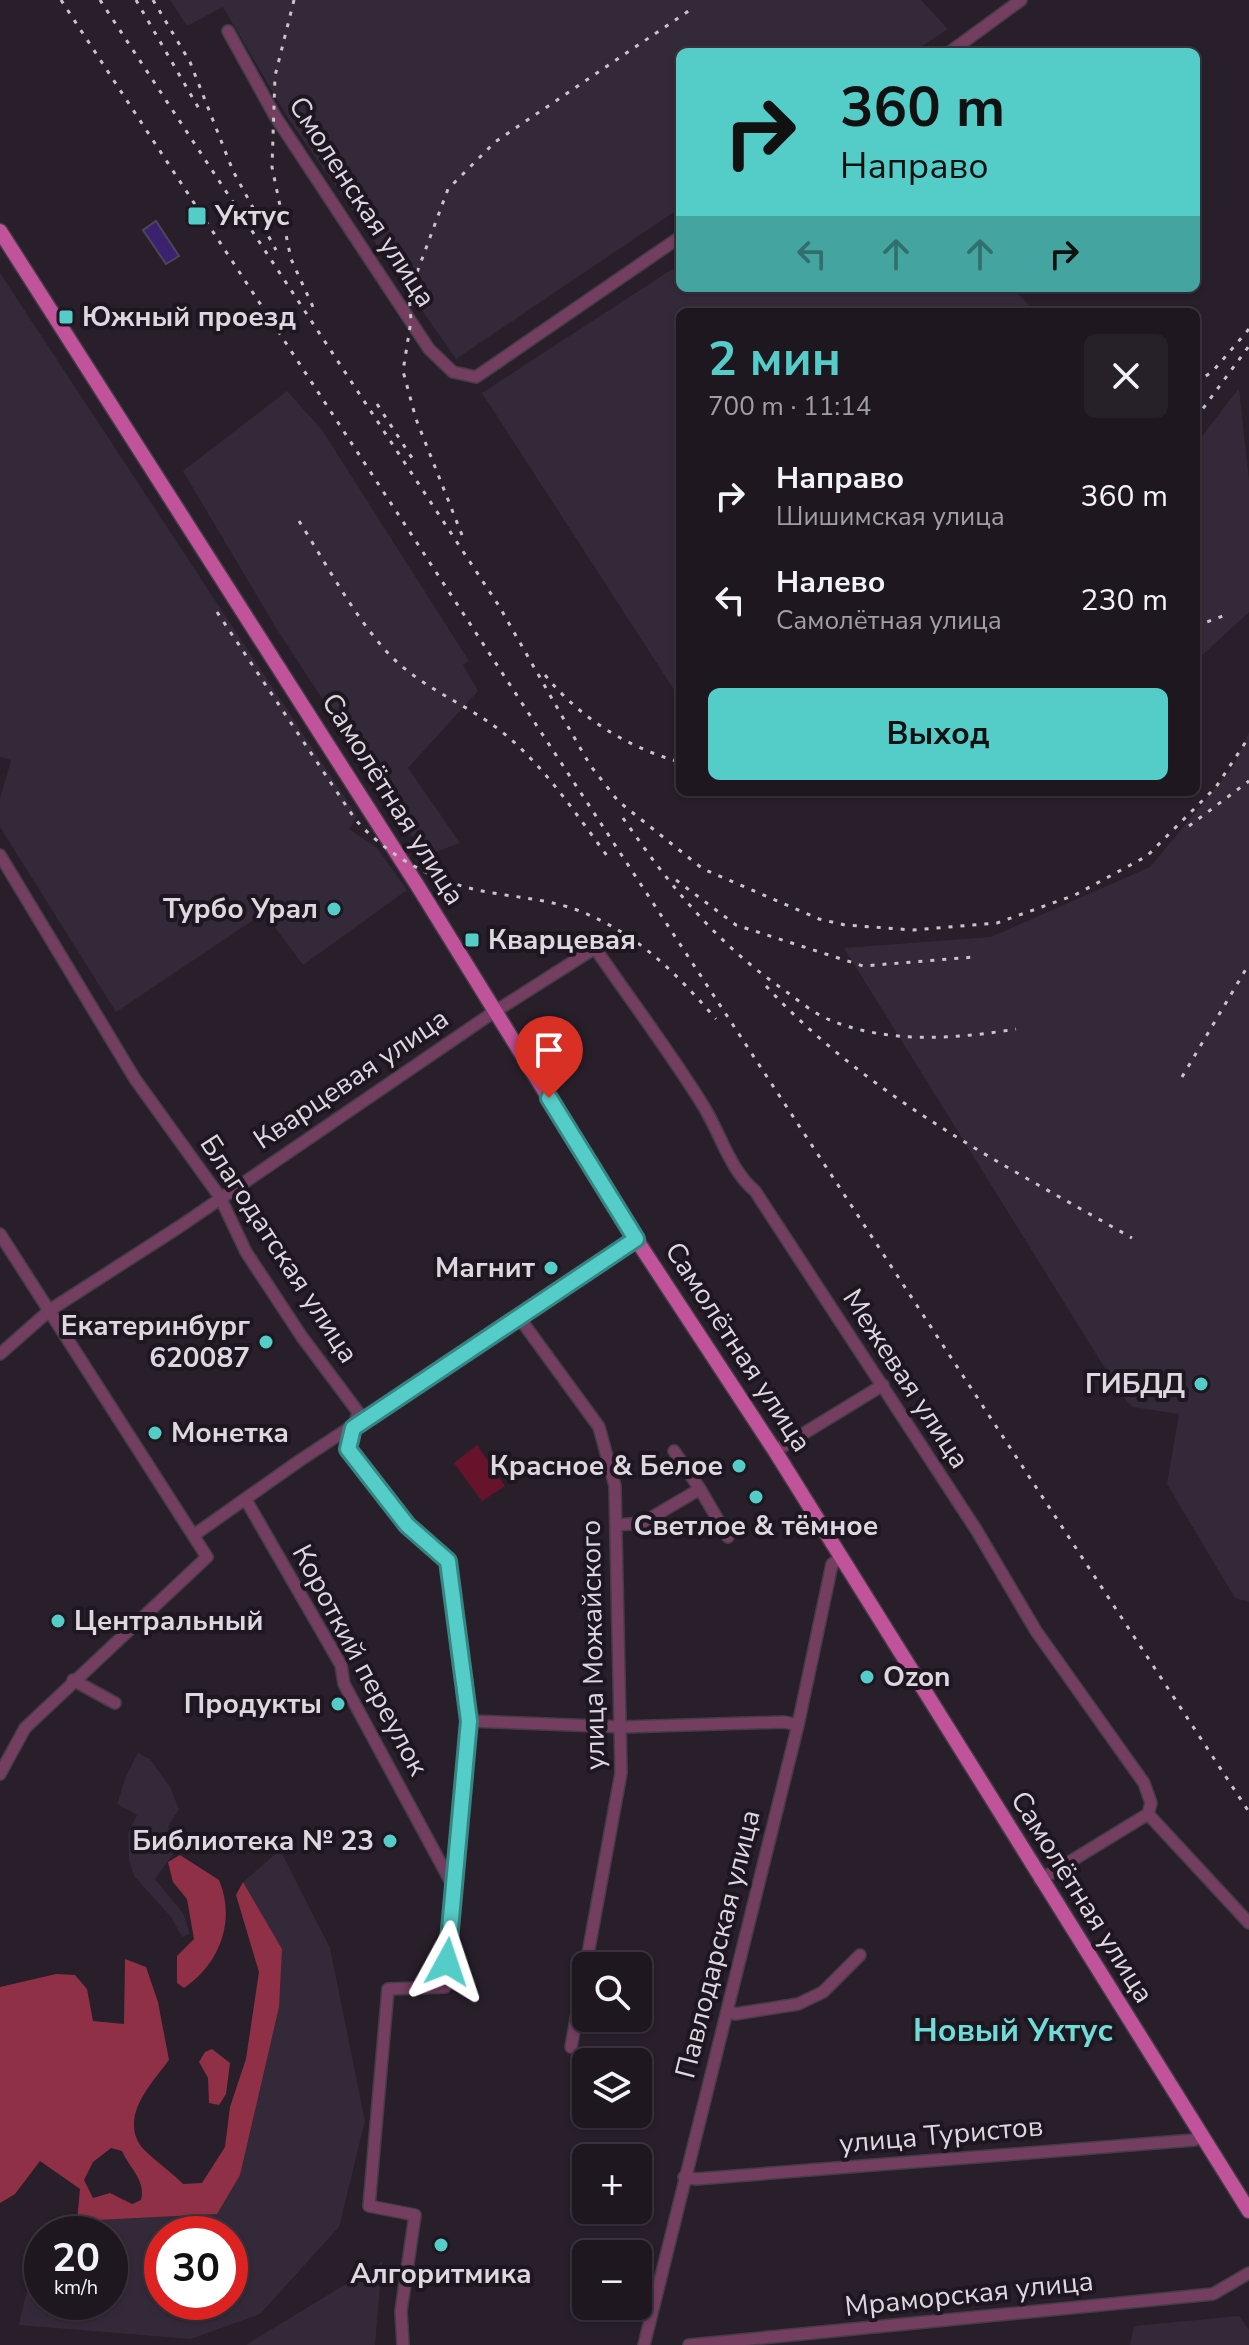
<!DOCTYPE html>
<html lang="ru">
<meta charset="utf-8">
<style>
:root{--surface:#1e1720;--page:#262029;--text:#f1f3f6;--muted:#a19fa5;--line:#3c363e;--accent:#54cdc8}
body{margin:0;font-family:"Nunito Sans",sans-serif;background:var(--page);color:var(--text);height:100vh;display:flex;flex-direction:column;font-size:30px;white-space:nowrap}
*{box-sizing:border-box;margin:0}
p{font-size:26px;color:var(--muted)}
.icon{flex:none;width:44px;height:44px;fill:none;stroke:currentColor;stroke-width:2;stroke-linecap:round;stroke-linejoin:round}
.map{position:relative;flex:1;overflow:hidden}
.panel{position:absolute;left:676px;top:308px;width:524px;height:488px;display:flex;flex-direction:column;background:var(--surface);border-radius:12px;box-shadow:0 2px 6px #0004,0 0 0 2px var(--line)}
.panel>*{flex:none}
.hud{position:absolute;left:676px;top:48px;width:524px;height:244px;border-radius:12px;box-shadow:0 2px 6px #0004,0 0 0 2px var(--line);background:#54cdc8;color:#111;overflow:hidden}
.buttons{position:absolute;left:572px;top:1952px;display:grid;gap:16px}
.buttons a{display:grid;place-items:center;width:80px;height:80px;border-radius:12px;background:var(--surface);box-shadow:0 2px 6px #0004,0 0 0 2px var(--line);font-size:40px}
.speed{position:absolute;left:24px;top:2216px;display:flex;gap:16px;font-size:40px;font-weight:700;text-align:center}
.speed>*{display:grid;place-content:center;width:104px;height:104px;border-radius:50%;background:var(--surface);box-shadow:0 2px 6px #0004,0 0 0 2px var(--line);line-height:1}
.speed small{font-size:20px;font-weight:400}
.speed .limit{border:12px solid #d22;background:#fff;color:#111}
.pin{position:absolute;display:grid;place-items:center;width:68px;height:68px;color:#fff;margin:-82px -34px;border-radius:50% 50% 50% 0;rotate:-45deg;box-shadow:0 0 8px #0007}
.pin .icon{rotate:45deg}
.me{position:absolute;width:88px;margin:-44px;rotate:5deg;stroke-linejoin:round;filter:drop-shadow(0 0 6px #0008)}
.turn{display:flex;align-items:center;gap:28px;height:168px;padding:0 32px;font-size:36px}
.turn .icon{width:104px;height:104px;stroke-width:2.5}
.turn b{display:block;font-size:56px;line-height:68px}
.lanes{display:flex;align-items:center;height:76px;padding:0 32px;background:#0003;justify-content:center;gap:40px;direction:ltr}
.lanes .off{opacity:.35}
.round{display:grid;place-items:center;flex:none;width:84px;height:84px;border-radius:12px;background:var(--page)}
.overview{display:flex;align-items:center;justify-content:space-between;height:136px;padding:0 32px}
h1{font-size:48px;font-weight:700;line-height:60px;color:var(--accent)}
.action{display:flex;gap:16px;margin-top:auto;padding:16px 32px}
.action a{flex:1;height:92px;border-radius:12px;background:var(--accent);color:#111;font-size:32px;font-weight:700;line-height:92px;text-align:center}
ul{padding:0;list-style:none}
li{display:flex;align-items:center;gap:24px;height:104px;padding:0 32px}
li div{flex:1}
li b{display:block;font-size:30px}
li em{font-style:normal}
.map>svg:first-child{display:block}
.built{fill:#342938;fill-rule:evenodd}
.green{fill:#68132c}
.forest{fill:#8f3047;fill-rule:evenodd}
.building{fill:#3b2170;stroke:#4a4856;stroke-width:2}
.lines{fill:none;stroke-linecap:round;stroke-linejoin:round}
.minor-casing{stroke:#453c47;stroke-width:14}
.major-casing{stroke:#453c47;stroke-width:17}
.minor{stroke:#733e5f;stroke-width:11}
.major{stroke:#c1539a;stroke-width:14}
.rail{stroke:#c9c3ca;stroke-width:3;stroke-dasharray:4 8;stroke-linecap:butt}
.route-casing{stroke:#378582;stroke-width:20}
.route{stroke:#54cdc8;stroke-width:14}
.poi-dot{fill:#54cdc8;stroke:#1e1621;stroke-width:3}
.labels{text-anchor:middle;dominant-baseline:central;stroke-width:8;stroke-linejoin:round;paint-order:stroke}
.street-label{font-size:28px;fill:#ddd7de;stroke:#1e1621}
.poi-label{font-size:28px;font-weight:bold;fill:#ddd7de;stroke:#1e1621;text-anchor:end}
.quarter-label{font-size:32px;font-weight:bold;fill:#70dcd7;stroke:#1e1621}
</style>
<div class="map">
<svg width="1249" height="2345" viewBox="0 0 1249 2345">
<rect width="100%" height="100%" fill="#281f2a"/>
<path class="built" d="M170,0H921L948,29L913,52H680V208L456,359L288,118L223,7L187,26Z
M680,264V288H1013L1035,312H680V699L482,393Z
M0,273L357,816L349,829L377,848L407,890L303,965L264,913L116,1012L0,827V799L11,760L0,757Z
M1239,388L1249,480V612L1196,661V444Z
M287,391L322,430L469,661L463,665L478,691L408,768L460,843L425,856L276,628L183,471Z
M1249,732V1602L1235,1598L1167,1484L1179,1414L1132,1407L1121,1394L844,948L991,937L1150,867L1233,767Z
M138,1753L150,1759L170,1787L179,1809L168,1827L181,1843L155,1879L183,1913L190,1934L182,1937L171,1917L134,1876L129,1860L128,1834L137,1815L117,1804L126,1776Z
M280,1850L330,1948L365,2121L339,2227L260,2314L191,2339L19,2325L38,2242H42V2302H110V2234H76L77,2221L217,2214L282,1949L243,1882ZM162,2234H230V2302H162Z
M382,2262L375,2345H246Z
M1239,2316L1249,2330V2345H1130L1134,2326Z"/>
<path class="green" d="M477,1445L505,1486L482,1501L454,1463Z"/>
<path class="forest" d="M180,1855L219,1880C236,1920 220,1964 184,1988L177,1983V1956L194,1939L187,1899L173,1882L168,1862Z
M243,1882L282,1949L279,2007L240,2175L217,2214L77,2221L80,2189L40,2161L15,2194L0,2203V1987L56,1974L75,1975L87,1989L93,2021L124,2024L125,1959L146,1967L158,2002L169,2060C151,2084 121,2115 140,2145C146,2154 173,2173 183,2184L202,2183L225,2147L230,2107L246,2059L259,1972L236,1895ZM111,2148L122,2151C130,2169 146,2180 141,2200L132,2204L110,2193L93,2198L84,2180L93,2162Z
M212,2049L230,2063L226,2094L219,2105L209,2103L208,2078L199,2062L205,2052Z"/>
<path class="building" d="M156,221L179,256L166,264L143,230Z"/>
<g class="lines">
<g class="minor-casing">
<path id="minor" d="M228,31L275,116L429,349L453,372L476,377L680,237
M950,52L1021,0
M0,855L135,1079L220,1197L246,1252L302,1337L358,1412L348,1449L407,1525L448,1561L469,1721L445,1987L388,1989L369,2206L415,2215L401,2311L403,2345
M0,1234L207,1557L25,1728L0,1774
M518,1316L599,1427L615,1486L621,1773L571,2047
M0,1354L50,1310L179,1227L488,1016L595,948C631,1001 671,1053 704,1107C721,1135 730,1170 755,1191L977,1531L1036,1631L1144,1783L1151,1803L1148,1814L1249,1923
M674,1451L700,1489
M775,1451L883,1385
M246,1500L341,1665L344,1684L453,1886
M616,1525L642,1523L700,1489L728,1537
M194,1535L299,1461L636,1239
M73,1680L115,1703
M469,1721L623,1727L784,1722L798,1725
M1040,1880L1148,1814
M727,2011L735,2014L798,2004L823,1992L860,1955
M684,2177L696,2179L1194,2140L1202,2135
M644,2345L798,1725L832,1564L840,1559
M689,2345L1213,2294L1249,2273"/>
</g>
<g class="major-casing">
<path id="major" d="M0,231L419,888L636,1239L775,1451L1249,2211"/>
</g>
<use href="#minor" class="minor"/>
<use href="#major" class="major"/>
<path class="rail" d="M61,0L1249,1812
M100,0L499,606L590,765L618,801L703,869L819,919L845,925L913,930L997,923L1075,895L1147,856L1216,787L1249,737
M136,0L202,114
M153,0L190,62L233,171L276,250
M294,0L275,76L272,167L291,259L313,307
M1196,383L1213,371L1249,329
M377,404L414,461
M1196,418L1249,346
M299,521C327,565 352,613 387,652C414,682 454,699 487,721C537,754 575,813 611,861
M462,535L416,419L403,371L411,321L409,294L448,189L495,142L690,10
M217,612L355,819C390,859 441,885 493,893C522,898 550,900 577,910C637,933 675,972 716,1019
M1196,626L1223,616
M545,675C580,718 626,747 680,762
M623,818C670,886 716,943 784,990C798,1000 814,1014 830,1020C888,1044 956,1039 1016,1029
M1189,826L1249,781
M676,880L736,925L863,966L974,957
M766,986C868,1097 1003,1164 1132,1238
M1182,1077L1249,964"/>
</g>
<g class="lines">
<g class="route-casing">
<path id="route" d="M447,1962L469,1721L448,1561L407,1525L348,1449L353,1428L636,1239L549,1098"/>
</g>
<use href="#route" class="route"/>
</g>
<g class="poi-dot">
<rect x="187" y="206" width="20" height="20" rx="4"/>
<rect x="58" y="309" width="16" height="16" rx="4"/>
<circle cx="334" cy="909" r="8"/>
<rect x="464" y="932" width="16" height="16" rx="4"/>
<circle cx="551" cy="1268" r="8"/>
<circle cx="266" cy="1342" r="8"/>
<circle cx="1201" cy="1384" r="8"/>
<circle cx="155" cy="1433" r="8"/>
<circle cx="739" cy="1466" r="8"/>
<circle cx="756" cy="1497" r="8"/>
<circle cx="58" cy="1621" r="8"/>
<circle cx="867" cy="1677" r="8"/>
<circle cx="338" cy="1704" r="8"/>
<circle cx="390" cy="1841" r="8"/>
<circle cx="441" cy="2245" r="8"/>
</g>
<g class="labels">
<g class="street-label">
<text transform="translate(362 202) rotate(57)">Смоленская улица</text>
<text transform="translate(393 799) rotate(58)">Самолётная улица</text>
<text transform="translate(351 1079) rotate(-34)">Кварцевая улица</text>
<text transform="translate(279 1249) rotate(57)">Благодатская улица</text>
<text transform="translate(738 1347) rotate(57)">Самолётная улица</text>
<text transform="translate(906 1379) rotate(57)">Межевая улица</text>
<text transform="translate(593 1645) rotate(-91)">улица Можайского</text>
<text transform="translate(360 1660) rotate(62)">Короткий переулок</text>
<text transform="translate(1082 1897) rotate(58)">Самолётная улица</text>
<text transform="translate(718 1944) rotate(-76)">Павлодарская улица</text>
<text transform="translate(941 2135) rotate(-5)">улица Туристов</text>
<text transform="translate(969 2294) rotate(-6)">Мраморская улица</text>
</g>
<g class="poi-label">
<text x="215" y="216" text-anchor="start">Уктус</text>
<text x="82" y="317" text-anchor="start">Южный проезд</text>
<text x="318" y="909">Турбо Урал</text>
<text x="488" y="940" text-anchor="start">Кварцевая</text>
<text x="535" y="1268">Магнит</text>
<text x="250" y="1326">Екатеринбург<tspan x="250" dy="32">620087</tspan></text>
<text x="1185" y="1384">ГИБДД</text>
<text x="171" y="1433" text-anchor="start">Монетка</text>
<text x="723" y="1466">Красное &amp; Белое</text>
<text x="756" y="1526" text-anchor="middle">Светлое &amp; тёмное</text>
<text x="74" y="1621" text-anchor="start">Центральный</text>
<text x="883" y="1677" text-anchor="start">Ozon</text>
<text x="322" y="1704">Продукты</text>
<text x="374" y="1841">Библиотека № 23</text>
<text x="441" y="2274" text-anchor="middle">Алгоритмика</text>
</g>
<g class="quarter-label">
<text x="1013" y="2030">Новый Уктус</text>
</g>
</g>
</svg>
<div class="buttons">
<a><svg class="icon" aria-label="search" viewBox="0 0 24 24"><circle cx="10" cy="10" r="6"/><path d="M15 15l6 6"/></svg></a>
<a><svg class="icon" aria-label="layers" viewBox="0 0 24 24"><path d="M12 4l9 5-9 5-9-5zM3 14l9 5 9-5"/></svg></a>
<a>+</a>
<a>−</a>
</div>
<div class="speed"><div>20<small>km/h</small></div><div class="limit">30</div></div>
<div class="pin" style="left:549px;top:1098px;background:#d93025"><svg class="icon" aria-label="arrive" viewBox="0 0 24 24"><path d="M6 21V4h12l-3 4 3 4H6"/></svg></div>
<svg class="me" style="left:447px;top:1962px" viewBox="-20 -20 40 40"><path d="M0-17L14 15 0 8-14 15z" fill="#54cdc8" stroke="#fff" stroke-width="4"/></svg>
<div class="hud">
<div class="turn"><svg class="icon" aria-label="right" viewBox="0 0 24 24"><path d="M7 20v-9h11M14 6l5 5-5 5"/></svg><div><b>360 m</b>Направо</div></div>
<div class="lanes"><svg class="icon off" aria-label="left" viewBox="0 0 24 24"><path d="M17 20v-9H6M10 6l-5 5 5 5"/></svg><svg class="icon off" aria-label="ahead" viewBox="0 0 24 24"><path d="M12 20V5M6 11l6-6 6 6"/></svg><svg class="icon off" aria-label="ahead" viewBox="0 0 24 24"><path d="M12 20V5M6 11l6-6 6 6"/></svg><svg class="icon" aria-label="right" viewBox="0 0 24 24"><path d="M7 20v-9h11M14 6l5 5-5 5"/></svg></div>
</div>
<section class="panel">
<div class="overview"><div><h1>2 мин</h1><p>700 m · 11:14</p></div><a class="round"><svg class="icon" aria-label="close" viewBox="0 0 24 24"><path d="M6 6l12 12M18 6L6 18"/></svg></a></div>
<ul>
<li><svg class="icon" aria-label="right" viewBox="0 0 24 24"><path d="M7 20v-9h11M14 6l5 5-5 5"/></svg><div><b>Направо</b><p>Шишимская улица</p></div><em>360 m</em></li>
<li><svg class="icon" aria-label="left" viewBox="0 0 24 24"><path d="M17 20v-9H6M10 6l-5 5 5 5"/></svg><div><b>Налево</b><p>Самолётная улица</p></div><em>230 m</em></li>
</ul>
<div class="action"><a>Выход</a></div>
</section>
</div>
